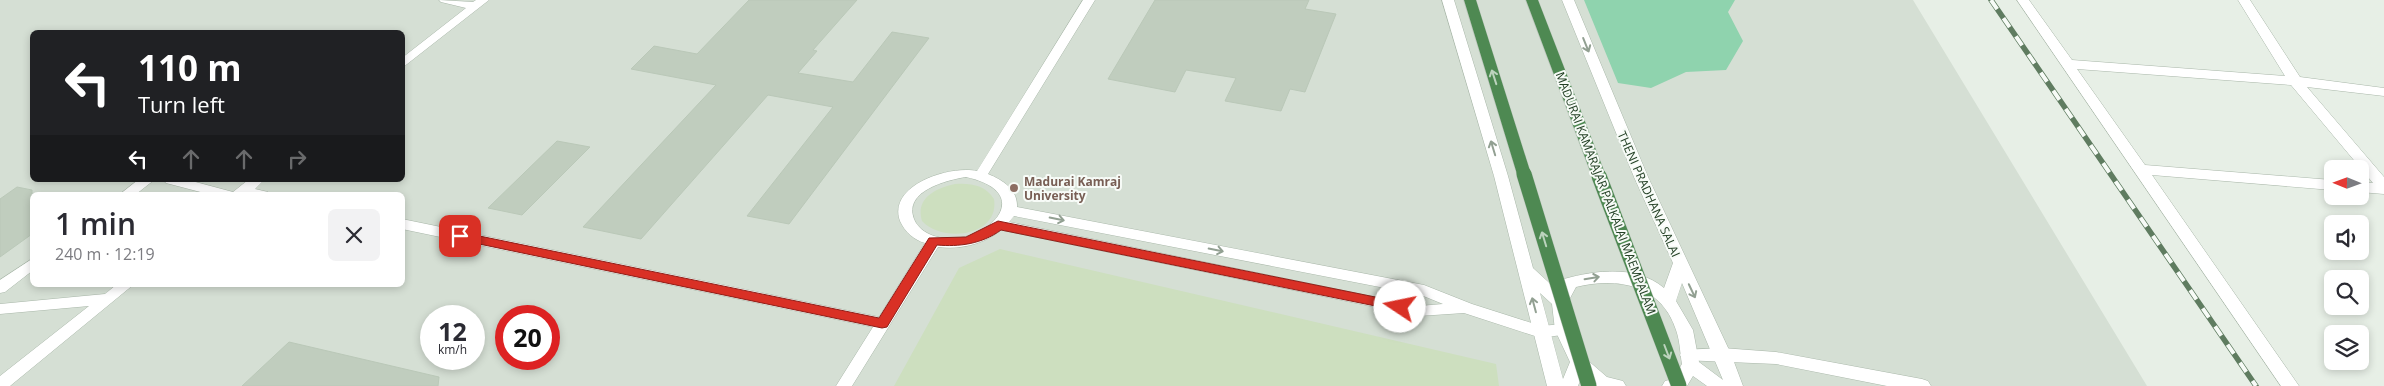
<!DOCTYPE html>
<meta charset="utf-8">
<style>
:root{--surface:#fff;--page:#f2f2f3;--text:#2b2b33;--muted:#7c7c81}
body{margin:0;font-family:"Open Sans",sans-serif;background:var(--page);color:var(--text);height:100vh;display:flex;flex-direction:column;font-size:19px;white-space:nowrap}
*{box-sizing:border-box;margin:0}
p{font-size:16px;color:var(--muted)}
.icon{flex:none;width:28px;height:28px;fill:none;stroke:currentColor;stroke-width:2;stroke-linecap:round;stroke-linejoin:round}
.map{position:relative;flex:1;overflow:hidden}
.details{position:absolute;left:30px;top:192px;width:375px;height:95px;display:flex;flex-direction:column;background:var(--surface);border-radius:8px;box-shadow:0 2px 8px #0003}
.details>*{flex:none}
.banner{position:absolute;left:30px;top:30px;width:375px;height:152px;border-radius:8px;box-shadow:0 2px 8px #0003;background:#202124;color:#fff;overflow:hidden}
.needle{width:32px;rotate:271deg}
.fabs{position:absolute;left:2324px;top:160px;display:grid;gap:10px}
.fabs a{display:grid;place-items:center;width:45px;height:45px;border-radius:8px;background:var(--surface);box-shadow:0 2px 8px #0003;font-size:25px}
.speed{position:absolute;left:420px;top:305px;display:flex;gap:10px;font-size:25px;font-weight:700;text-align:center}
.speed>*{display:grid;place-content:center;width:65px;height:65px;border-radius:50%;background:var(--surface);box-shadow:0 2px 8px #0003;line-height:1}
.speed small{font-size:12px;font-weight:400}
.speed .limit{border:8px solid #d22;background:#fff;color:#111}
.pin{position:absolute;display:grid;place-items:center;width:42px;height:42px;color:#fff;margin:-21px;border-radius:10px;box-shadow:0 2px 8px #0006}
.me{position:absolute;width:55px;margin:-28px;rotate:281deg;stroke-linejoin:round;filter:drop-shadow(0 0 4px #0008)}
.turn{display:flex;align-items:center;gap:18px;height:105px;padding:0 25px;font-size:22px}
.turn .icon{width:65px;height:65px;stroke-width:2.5}
.turn b{display:block;font-size:35px;line-height:42px}
.lanes{display:flex;align-items:center;height:48px;padding:0 25px;background:#0003;justify-content:center;gap:25px;direction:ltr}
.lanes .off{opacity:.35}
.round{display:grid;place-items:center;flex:none;width:52px;height:52px;border-radius:8px;background:var(--page)}
.head{display:flex;align-items:center;justify-content:space-between;height:85px;padding:0 25px}
h1{font-size:30px;font-weight:600;line-height:38px}
.map>svg:first-child{display:block}
.built{fill:#d5dfd4;fill-rule:evenodd}
.green{fill:#cddfbf}
.water{fill:#8fd3ae}
.building{fill:#c0cdbe;stroke:#bac8b8}
.lines{fill:none;stroke-linecap:round;stroke-linejoin:round}
.service-casing{stroke:#a9b7a9;stroke-width:1}
.minor-casing{stroke:#a9b7a9;stroke-width:1}
.tertiary-casing{stroke:#a9b7a9;stroke-width:1}
.trunk-casing{stroke:#c2cac2;stroke-width:1}
.service{fill:#fff;fill-rule:evenodd}
.minor{fill:#fff;fill-rule:evenodd}
.tertiary{fill:#fff;fill-rule:evenodd}
.trunk{fill:#4e8952;fill-rule:evenodd}
.rail-casing{stroke:#5f7c60;stroke-width:5.5}
.rail{stroke:#f7fbf7;stroke-width:4;stroke-dasharray:11;stroke-linecap:butt}
.trunk-bridge-casing{stroke:#c2cac2;stroke-width:16;stroke-linecap:butt}
.trunk-bridge{stroke:#4e8952;stroke-width:15}
.oneway{stroke:#92a092}
.oneway2{stroke:#bcd3bd}
.route{fill:#d93025;stroke:#8d1f18}
.education-dot{fill:#8d6e63;stroke:#f7fbf7;stroke-width:2}
.labels{text-anchor:middle;dominant-baseline:central;stroke-width:4;stroke-linejoin:round;paint-order:stroke}
.education-label{font-size:12px;font-weight:bold;fill:#785e54;stroke:#f7fbf7;text-anchor:start}
.street-label{font-size:12px;fill:#244126;stroke:#f7fbf7}
</style>
<div class="map">
<svg width="2384" height="386" viewBox="0 0 2384 386">
<rect width="100%" height="100%" fill="#e7efe6"/>
<path class="built" d="M0,0H1913L2147,386H0ZM32,32H402V180H32ZM32,195H402V285H32ZM431,316H474V359H431ZM506,316H549V359H506Z"/>
<path class="green" d="M955,184C971,183 985,185 994,199C1000,237 942,243 922,221C915,198 936,188 955,184Z
M1000,249L1496,364L1499,386H894L959,268Z"/>
<path class="water" d="M1584,0H1735L1728,12L1743,41L1726,70L1686,72L1651,88L1618,83Z"/>
<path class="building" d="M749,0H857L813,50L817,51L798,73L853,82L892,32L929,38L789,224L747,216L833,107L768,95L641,239L583,227L716,85L631,69L654,46L697,54Z
M1155,0H1309L1305,9L1336,14L1305,92L1290,89L1281,111L1225,101L1236,78L1186,70L1175,92L1108,79Z
M557,141L590,147L522,215L488,208Z
M17,187L32,190V234L0,257V199Z
M289,342L439,377L438,386H242Z"/>
<g class="lines">
<g class="service-casing">
<path id="service" d="M439,0L473,2L476,0H489L402,68V58L466,8L441,2Z
M1083,0H1095L988,174C1003,180 1018,190 1017,207L1424,285L1472,304L1541,326L1563,324L1568,326L1571,330L1568,334L1541,338L1464,313L1419,316L1001,230C984,244 960,250 938,247L852,386H836L873,327L402,229V219L879,317L925,243C914,240 905,232 900,221C887,185 950,165 977,171ZM966,177C1043,194 980,251 934,236C925,233 917,227 914,219C903,191 947,180 966,177ZM1014,216L1421,295L1443,304L1419,306L1009,222Z
M138,180H154L135,195H119Z
M164,180H188L233,192L248,180H264L255,189L268,192L270,195H212L166,183Z
M32,259V271L5,292L0,293V280Z
M116,285H133L10,386H0V376L89,306L0,314V304L105,294Z"/>
</g>
<g class="minor-casing">
<path id="minor" d="M2017,0H2029L2072,60L2285,76L2238,0H2250L2300,77L2384,88V96L2307,87L2384,177V194L2360,192V182L2373,183L2291,85L2077,69L2145,165L2332,180V190L2152,175L2299,386H2281Z
M1722,348L1776,352L1922,379L1928,381L1931,386H1887L1776,364L1683,360L1680,355L1683,350Z"/>
</g>
<g class="tertiary-casing">
<path id="tertiary" d="M1442,0H1454L1508,176L1533,268L1558,291L1564,279C1596,270 1637,265 1664,288L1673,263L1634,177L1562,0H1574L1648,177L1731,354L1743,386H1707L1693,376L1687,386H1662L1665,381L1673,379L1682,364C1680,353 1680,341 1676,330C1661,284 1617,277 1576,287L1568,302L1571,330L1585,358L1607,377L1623,381L1626,386H1594L1582,375L1578,386H1547L1494,176ZM1682,283L1723,380L1699,362L1693,330L1676,301ZM1540,293L1552,304L1555,330L1570,362L1563,379Z"/>
</g>
<g class="trunk-casing">
<path id="trunk" d="M1464,0H1476L1531,174L1529,177H1519L1517,174Z
M1526,0H1538L1606,176L1604,179L1599,181L1592,176Z"/>
</g>
<use href="#service" class="service"/>
<use href="#minor" class="minor"/>
<use href="#tertiary" class="tertiary"/>
<use href="#trunk" class="trunk"/>
<g class="rail-casing">
<path id="rail" d="M1991,0L2256,386"/>
</g>
<use href="#rail" class="rail"/>
<g class="trunk-bridge-casing">
<path id="trunk-bridge" d="M1524,174L1589,386
M1599,176L1679,386"/>
</g>
<use href="#trunk-bridge" class="trunk-bridge"/>
</g>
<defs><path id="oneway-shaft" d="M-6 0H5M1.5-3L5.5 0L1.5 3" fill="none" stroke-width="1.6" stroke-linecap="round" stroke-linejoin="round" transform="scale(1.25)"/></defs>
<g class="oneway">
<use href="#oneway-shaft" transform="translate(1586 45) rotate(68)"/>
<use href="#oneway-shaft" transform="translate(1493 148) rotate(-107)"/>
<use href="#oneway-shaft" transform="translate(1057 219) rotate(11)"/>
<use href="#oneway-shaft" transform="translate(1216 250) rotate(11)"/>
<use href="#oneway-shaft" transform="translate(1592 278) rotate(-9)"/>
<use href="#oneway-shaft" transform="translate(1692 291) rotate(65)"/>
<use href="#oneway-shaft" transform="translate(1534 305) rotate(-105)"/>
</g>
<g class="oneway2">
<use href="#oneway-shaft" transform="translate(1494 77) rotate(-108)"/>
<use href="#oneway-shaft" transform="translate(1544 239) rotate(-107)"/>
<use href="#oneway-shaft" transform="translate(1667 352) rotate(69)"/>
</g>
<path class="route" d="M998,221L1400,302L1406,307L1400,311L1001,230C982,244 959,247 937,245L887,327L882,328L460,240L454,236L460,232L879,318L929,238L966,237Z"/>
<circle class="education-dot" cx="1014" cy="188" r="5"/>
<g class="labels">
<g class="education-label">
<text x="1024" y="181">Madurai Kamraj<tspan x="1024" dy="14">University</tspan></text>
</g>
<g class="street-label">
<text transform="translate(1606 193) rotate(69)">MADURAI KAMARAJAR PALKALAI MAEMPALAM</text>
<text transform="translate(1649 194) rotate(66)">THENI PRADHANA SALAI</text>
</g>
</g>
</svg>
<div class="fabs">
<a><svg class="needle" viewBox="-14 -14 28 28"><path d="M0-13l5 13h-10z" fill="#e53935"/><path d="M0 13l5-13h-10z" fill="#7c7c81"/></svg></a>
<a><svg class="icon" aria-label="sound" viewBox="0 0 24 24"><path d="M4 9h4l5-4v14l-5-4H4zM17 9q2 3 0 6"/></svg></a>
<a><svg class="icon" aria-label="search" viewBox="0 0 24 24"><circle cx="10" cy="10" r="6"/><path d="M15 15l6 6"/></svg></a>
<a><svg class="icon" aria-label="layers" viewBox="0 0 24 24"><path d="M12 4l9 5-9 5-9-5zM3 14l9 5 9-5"/></svg></a>
</div>
<div class="speed"><div>12<small>km/h</small></div><div class="limit">20</div></div>
<div class="pin" style="left:460px;top:236px;background:#d93025"><svg class="icon" aria-label="arrive" viewBox="0 0 24 24"><path d="M6 21V4h12l-3 4 3 4H6"/></svg></div>
<svg class="me" style="left:1400px;top:307px" viewBox="-20 -20 40 40"><circle r="19" fill="#fff"/><path d="M0-13L10 11 0 6-10 11z" fill="#d93025"/></svg>
<div class="banner">
<div class="turn"><svg class="icon" aria-label="left" viewBox="0 0 24 24"><path d="M17 20v-9H6M10 6l-5 5 5 5"/></svg><div><b>110 m</b>Turn left</div></div>
<div class="lanes"><svg class="icon" aria-label="left" viewBox="0 0 24 24"><path d="M17 20v-9H6M10 6l-5 5 5 5"/></svg><svg class="icon off" aria-label="ahead" viewBox="0 0 24 24"><path d="M12 20V5M6 11l6-6 6 6"/></svg><svg class="icon off" aria-label="ahead" viewBox="0 0 24 24"><path d="M12 20V5M6 11l6-6 6 6"/></svg><svg class="icon off" aria-label="right" viewBox="0 0 24 24"><path d="M7 20v-9h11M14 6l5 5-5 5"/></svg></div>
</div>
<section class="details">
<div class="head"><div><h1>1 min</h1><p>240 m · 12:19</p></div><a class="round"><svg class="icon" aria-label="close" viewBox="0 0 24 24"><path d="M6 6l12 12M18 6L6 18"/></svg></a></div>
</section>
</div>
